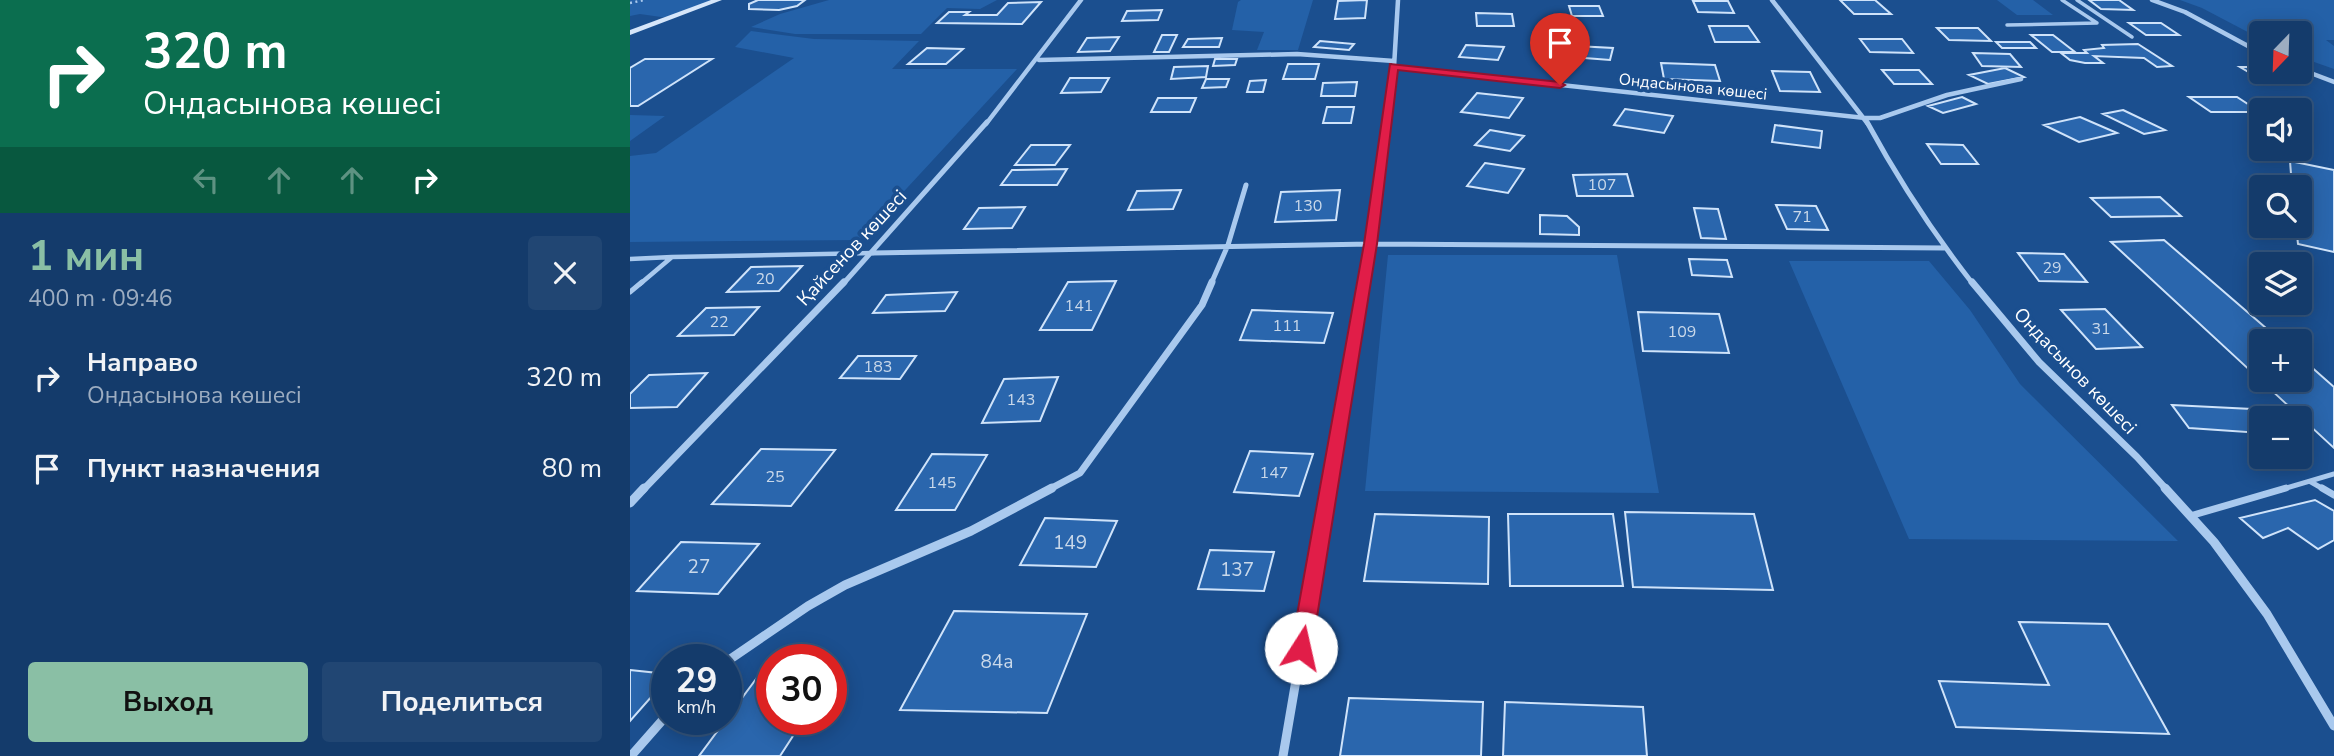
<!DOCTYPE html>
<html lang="ru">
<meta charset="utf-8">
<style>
:root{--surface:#143b6b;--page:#214673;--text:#f1f3f6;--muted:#9dadc1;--line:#33557e;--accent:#8abfa5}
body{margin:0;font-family:"Nunito Sans",sans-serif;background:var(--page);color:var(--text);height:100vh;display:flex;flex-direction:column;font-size:26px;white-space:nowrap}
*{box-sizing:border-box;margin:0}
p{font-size:23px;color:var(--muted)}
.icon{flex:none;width:38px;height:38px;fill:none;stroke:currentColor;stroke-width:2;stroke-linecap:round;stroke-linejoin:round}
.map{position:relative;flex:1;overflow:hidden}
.panel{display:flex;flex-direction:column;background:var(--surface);width:630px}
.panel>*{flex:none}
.hud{background:#0b6e4f;color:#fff;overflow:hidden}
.needle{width:46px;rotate:203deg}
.fabs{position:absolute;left:1619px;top:21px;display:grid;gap:14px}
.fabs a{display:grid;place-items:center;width:63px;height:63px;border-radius:7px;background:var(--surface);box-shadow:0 4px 18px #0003,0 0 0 2px var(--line);font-size:35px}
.speed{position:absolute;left:21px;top:644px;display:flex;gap:14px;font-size:35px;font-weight:700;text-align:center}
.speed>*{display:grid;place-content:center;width:91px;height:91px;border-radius:50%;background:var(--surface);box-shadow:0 4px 18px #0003,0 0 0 2px var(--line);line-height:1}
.speed small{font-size:18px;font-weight:400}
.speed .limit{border:10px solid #d22;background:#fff;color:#111}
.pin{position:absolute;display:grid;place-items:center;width:60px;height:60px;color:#fff;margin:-72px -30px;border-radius:50% 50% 50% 0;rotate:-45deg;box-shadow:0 0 7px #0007}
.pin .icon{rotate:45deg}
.me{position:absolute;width:77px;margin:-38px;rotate:10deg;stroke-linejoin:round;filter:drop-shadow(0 0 5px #0008)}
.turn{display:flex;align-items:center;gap:24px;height:147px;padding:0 28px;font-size:32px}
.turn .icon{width:91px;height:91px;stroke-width:2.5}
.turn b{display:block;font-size:49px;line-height:60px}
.lanes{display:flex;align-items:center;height:66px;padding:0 28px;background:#0003;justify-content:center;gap:35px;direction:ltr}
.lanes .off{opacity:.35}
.round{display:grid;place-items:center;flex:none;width:74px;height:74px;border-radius:7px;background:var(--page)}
.summary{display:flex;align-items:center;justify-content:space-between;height:119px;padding:0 28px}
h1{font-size:42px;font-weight:700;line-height:52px;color:var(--accent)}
.button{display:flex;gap:14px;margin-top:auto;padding:14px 28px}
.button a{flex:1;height:80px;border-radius:7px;background:var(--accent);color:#111;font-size:28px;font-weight:700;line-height:80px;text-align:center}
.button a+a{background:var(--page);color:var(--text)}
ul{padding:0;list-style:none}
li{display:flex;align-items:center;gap:21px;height:91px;padding:0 28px}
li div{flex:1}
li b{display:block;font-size:26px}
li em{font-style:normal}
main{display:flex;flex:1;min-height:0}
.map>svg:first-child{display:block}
.green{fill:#2461a8}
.building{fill:#2a66ad;stroke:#cfe3fa;stroke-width:2}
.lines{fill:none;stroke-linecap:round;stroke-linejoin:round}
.path{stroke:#a9c9ee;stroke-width:2.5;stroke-dasharray:2 3.5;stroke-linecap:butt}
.lane-far3{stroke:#a9c9ee;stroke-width:3.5}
.lane-far2{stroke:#a9c9ee;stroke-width:4.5}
.lane-far1{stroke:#a9c9ee;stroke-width:5}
.lane{stroke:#a9c9ee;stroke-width:7}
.street-far3{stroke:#a9c9ee;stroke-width:4.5}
.street-far2{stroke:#a9c9ee;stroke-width:5}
.street-far1{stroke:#a9c9ee;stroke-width:7}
.street{stroke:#a9c9ee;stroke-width:9}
.secondary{fill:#d6e6fa;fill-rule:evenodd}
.route{fill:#e11d48;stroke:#92132f;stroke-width:2}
.labels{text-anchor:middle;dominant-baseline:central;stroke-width:7;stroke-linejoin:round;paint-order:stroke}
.far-street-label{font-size:16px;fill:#fff;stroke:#1b4f8f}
.number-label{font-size:16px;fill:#cad9ea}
.street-label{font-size:19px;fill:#fff;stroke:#1b4f8f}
.near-number-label{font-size:19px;fill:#cad9ea}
</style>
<main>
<section class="panel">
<div class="hud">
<div class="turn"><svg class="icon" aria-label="right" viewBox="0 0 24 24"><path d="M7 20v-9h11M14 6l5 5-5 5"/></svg><div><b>320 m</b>Ондасынова көшесі</div></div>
<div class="lanes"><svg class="icon off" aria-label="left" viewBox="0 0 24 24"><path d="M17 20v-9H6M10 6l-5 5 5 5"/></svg><svg class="icon off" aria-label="ahead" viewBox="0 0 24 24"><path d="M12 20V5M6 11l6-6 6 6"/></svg><svg class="icon off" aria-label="ahead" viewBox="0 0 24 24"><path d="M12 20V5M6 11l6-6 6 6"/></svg><svg class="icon" aria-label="right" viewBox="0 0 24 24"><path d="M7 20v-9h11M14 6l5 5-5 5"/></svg></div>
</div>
<div class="summary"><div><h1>1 мин</h1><p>400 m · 09:46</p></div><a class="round"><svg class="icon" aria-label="close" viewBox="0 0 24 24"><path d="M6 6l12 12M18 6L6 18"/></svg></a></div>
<ul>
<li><svg class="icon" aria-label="right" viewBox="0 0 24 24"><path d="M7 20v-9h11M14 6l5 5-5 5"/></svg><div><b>Направо</b><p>Ондасынова көшесі</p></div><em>320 m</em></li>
<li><svg class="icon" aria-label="arrive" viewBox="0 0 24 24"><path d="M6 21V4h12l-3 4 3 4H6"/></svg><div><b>Пункт назначения</b></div><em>80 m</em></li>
</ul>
<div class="button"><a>Выход</a><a>Поделиться</a></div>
</section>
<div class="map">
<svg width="1704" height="756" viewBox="0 0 1704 756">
<rect width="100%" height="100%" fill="#1b4f8f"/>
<path class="green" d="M0,0H87L38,18L10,14L0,16Z
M199,0H367L350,9L317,8L291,34H165L121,27L150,14Z
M611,0H683L668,50H627L634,32L602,30L608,2Z
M1367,0H1403L1423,15H1387Z
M1550,0H1704V40H1696L1704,46V69L1670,57V33H1631V39L1572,8Z
M121,31L184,39L289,41L262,69H387L229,240L0,242V156L26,153L164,58L105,47Z
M0,115L35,116L0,141Z
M758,255H987L1029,493L735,491Z
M1159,261H1299L1340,310L1390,384L1548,541L1279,539Z"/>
<path class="building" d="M128,0H175L167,6L149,10L119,9V4Z
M737,0L735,18L705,19L708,1Z
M1210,0H1245L1261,14H1224Z
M1459,0H1489L1503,10L1471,9Z
M1063,1H1098L1104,13L1068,12Z
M411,2L392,24L307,23L319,12H339L335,15H367L378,3Z
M939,6H969L973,16H942Z
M532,10L528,20L492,21L497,11Z
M846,13L882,14L884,26H847Z
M1499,23H1531L1549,35H1516Z
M1079,26H1118L1129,42H1085Z
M1307,28H1348L1361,41L1319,40Z
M532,35H547L539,52H524Z
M1401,35H1423L1445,52H1422Z
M489,37L480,51L448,52L457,38Z
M592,38L589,47H553L558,39Z
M1230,39H1272L1283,53L1240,52Z
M690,41L724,44L719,50L684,47Z
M1366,42H1400L1406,48H1372Z
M1508,44L1542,66L1527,67L1514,58L1464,56L1473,63H1455L1440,60L1431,53H1457L1454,50L1474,48L1472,45Z
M836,45L874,47L868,60L829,57Z
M946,46L983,48L980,60L942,57Z
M297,48L333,49L316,64H278Z
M1343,53L1380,54L1391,67L1352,66Z
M15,59H82L8,106H0V68Z
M585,59H607L605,65L583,66Z
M1031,63L1085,65L1090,81L1034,79Z
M658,64H689L685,79H653Z
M578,66L576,77L541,79L544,67Z
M1610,67H1631V72H1654L1668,80H1632Z
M1375,68L1394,77L1358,84L1339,75Z
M1252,70H1289L1302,84H1264Z
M1142,71L1180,72L1190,92L1150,91Z
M440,78H479L471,92L431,93Z
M576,79H599L596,87L572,88Z
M636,80L633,92H617L620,81Z
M727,82L725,96H691L693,83Z
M847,93L893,98L879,118L831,112Z
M1332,97L1346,104L1313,113L1298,106Z
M1559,97H1607L1630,112H1581Z
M528,98H566L560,112H521Z
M697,107H724L721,123H693Z
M995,109L1043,116L1034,133L984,125Z
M1493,110L1535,130L1514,134L1473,114Z
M1450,117L1487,133L1449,142L1414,125Z
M1145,125L1192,131L1190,148L1142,142Z
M860,130L894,136L880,151L845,145Z
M1297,144L1333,145L1348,164H1311Z
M401,145H440L425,165H385Z
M1660,161L1704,170V252L1668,244L1666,226H1670V187H1662Z
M855,163L894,169L878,193L837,186Z
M437,169L427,185H371L382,170Z
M997,174L1003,196H947L943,175Z
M551,190L543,209L498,210L507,191Z
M710,190L706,220L645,222L651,192Z
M1530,197L1551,216L1481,217L1461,198Z
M1146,205L1186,206L1198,230L1157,229Z
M395,207L382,228L334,229L349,208Z
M1064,208L1088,209L1096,239L1071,238Z
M910,215L937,216L949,227V235L910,234Z
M1534,240L1651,341H1631V380H1670V357L1704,387V448L1481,242Z
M1388,253L1434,254L1457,282L1409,281Z
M1059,259L1097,260L1102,277L1062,275Z
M172,266L149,291L97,292L121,267Z
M486,281L462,330H410L438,282Z
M327,292L315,311L243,313L256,295Z
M129,307L104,335L48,336L76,308Z
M1475,309L1512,347L1466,349L1431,310Z
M622,310L703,313L694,343L610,340Z
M1008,312L1089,314L1099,353L1013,351Z
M228,356H286L270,379L210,378Z
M77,373L47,407L0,408V394L19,375Z
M428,377L410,421L352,423L374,379Z
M1542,405L1622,409L1631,421V433L1559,428Z
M131,449L205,450L161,506L82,504Z
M620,451L683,454L669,496L604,492Z
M302,454L357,455L325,510H266Z
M1685,500L1704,511V540L1688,549L1658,528L1633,538L1610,518Z
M995,512L1124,514L1143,590L1003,587Z
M745,514L859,517L858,584L734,581Z
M878,514H983L993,586H880Z
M415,518L487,521L466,567L390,565Z
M51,542L129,544L88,594L7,591Z
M580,550L644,552L634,591L568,589Z
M324,611L457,614L417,713L270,710Z
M1389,622L1478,624L1539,734L1326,727L1309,681L1419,685Z
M0,670L37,674V679L0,721Z
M132,671H142V719H174L150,756H69Z
M719,698L853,702L851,756H710Z
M875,702L1013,707L1017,756H873Z"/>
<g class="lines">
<path class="path" d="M0,3L14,0"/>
<path class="lane-far3" d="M1447,0L1502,37
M1377,25L1467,23L1432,0"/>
<path class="lane-far2" d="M0,259L42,257
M10,284L42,257L243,253"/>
<path class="lane-far1" d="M0,292L12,282
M1681,482L1695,490
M1650,490L1704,474"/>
<path class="lane" d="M1692,488L1704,495
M1560,516L1656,488"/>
<path class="street-far3" d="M1142,0L1238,124
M1522,0L1555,12L1631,53
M409,60L667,54L764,61
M764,67L1235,118H1250L1317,95L1391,79
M1670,69L1704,82
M356,124L451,0
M757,124L764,67L768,0"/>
<path class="street-far2" d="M1237,122C1268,179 1303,233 1343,284
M243,253L741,244L1315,248
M213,284L357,122
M581,284L598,245L616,185
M734,284L757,122"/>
<path class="street-far1" d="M1342,282L1409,362L1507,457L1537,490
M13,490L214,282
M418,490L450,473L572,305L582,282
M699,490L735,282"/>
<path class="street" d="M1535,488L1584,542L1637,614L1704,726
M0,503L14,488
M96,662L178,606L215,585L341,531L422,488
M1,756L37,715
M653,756L699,488"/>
<path class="secondary" d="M81,0H92L0,35V30Z"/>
</g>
<path class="route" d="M760,64L930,82L935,85L930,88L768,70L747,244L682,648L679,654L671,657L664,654L661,648L734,244Z"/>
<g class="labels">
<g class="far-street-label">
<text transform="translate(1063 87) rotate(6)">Ондасынова көшесі</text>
</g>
<g class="number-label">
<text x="972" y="185">107</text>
<text x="678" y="206">130</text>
<text x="1172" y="217">71</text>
<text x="1422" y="268">29</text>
<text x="135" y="279">20</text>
<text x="449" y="306">141</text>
<text x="89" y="322">22</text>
<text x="657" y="326">111</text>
<text x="1471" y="329">31</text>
<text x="1052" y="332">109</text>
<text x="248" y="367">183</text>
<text x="391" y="400">143</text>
<text x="644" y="473">147</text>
<text x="145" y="477">25</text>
<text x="312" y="483">145</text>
</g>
<g class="street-label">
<text transform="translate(222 248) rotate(-47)">Қайсенов көшесі</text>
<text transform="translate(1445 371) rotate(46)">Ондасынов көшесі</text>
</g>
<g class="near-number-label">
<text x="440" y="543">149</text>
<text x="69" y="567">27</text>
<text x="607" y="570">137</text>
<text x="367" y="662">84а</text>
</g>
</g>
</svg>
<div class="fabs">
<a><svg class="needle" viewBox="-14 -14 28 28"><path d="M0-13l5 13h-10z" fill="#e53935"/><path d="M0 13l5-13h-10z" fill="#9dadc1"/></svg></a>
<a><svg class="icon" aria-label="sound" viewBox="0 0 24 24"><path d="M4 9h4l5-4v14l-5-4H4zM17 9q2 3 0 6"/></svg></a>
<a><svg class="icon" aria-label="search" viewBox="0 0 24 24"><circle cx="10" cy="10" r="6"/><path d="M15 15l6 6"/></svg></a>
<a><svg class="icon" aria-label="layers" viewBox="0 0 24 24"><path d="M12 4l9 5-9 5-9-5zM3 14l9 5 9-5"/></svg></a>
<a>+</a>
<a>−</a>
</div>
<div class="speed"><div>29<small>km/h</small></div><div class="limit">30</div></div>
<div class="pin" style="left:930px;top:85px;background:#d93025"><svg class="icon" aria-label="arrive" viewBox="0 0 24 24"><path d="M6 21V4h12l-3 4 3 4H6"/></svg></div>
<svg class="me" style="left:671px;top:648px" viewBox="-20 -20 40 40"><circle r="19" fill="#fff"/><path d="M0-13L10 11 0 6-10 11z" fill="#e11d48"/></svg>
</div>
</main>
